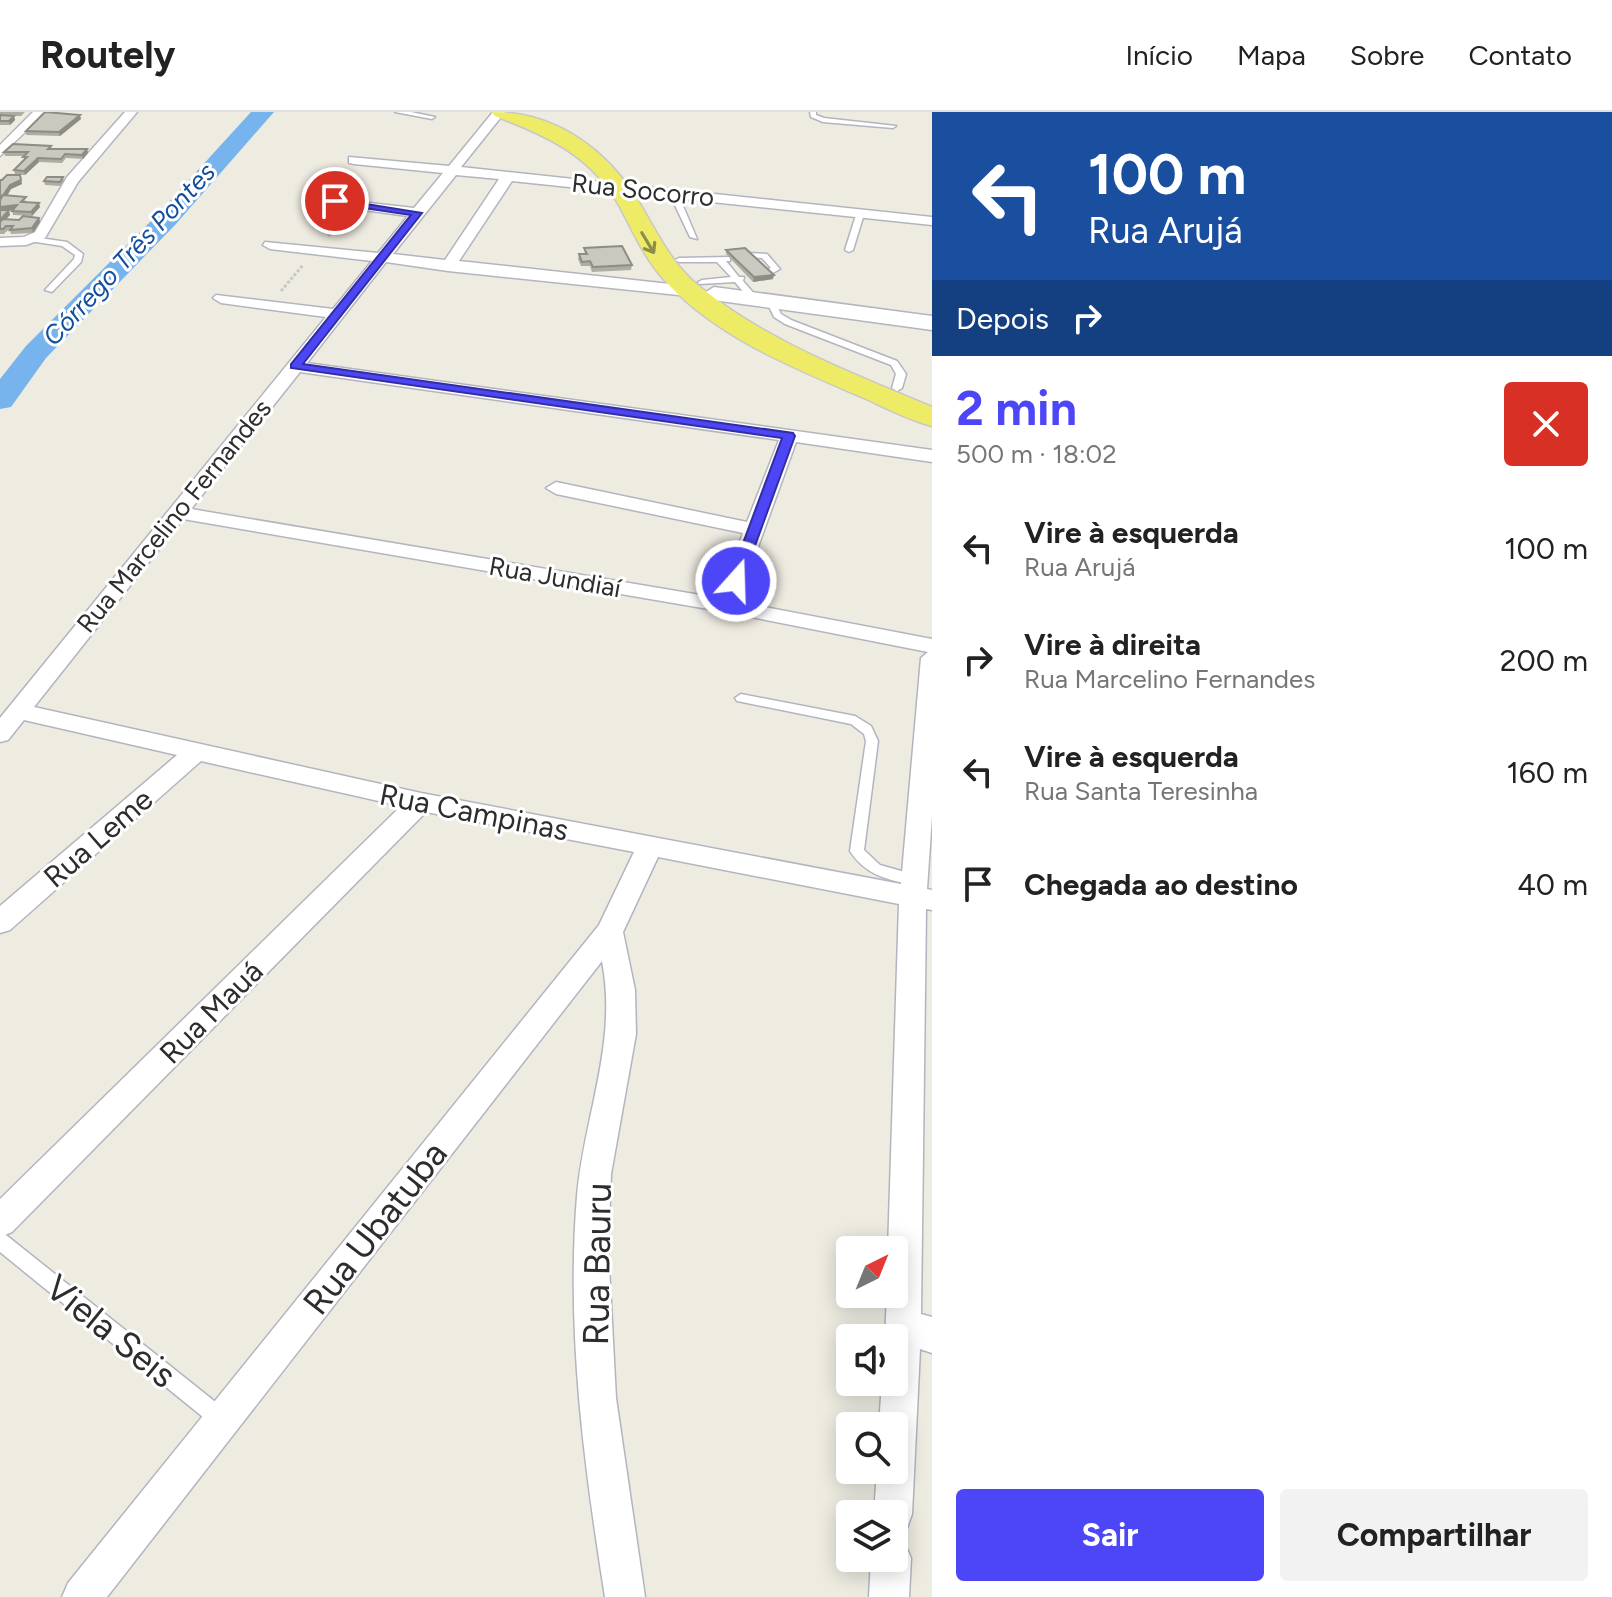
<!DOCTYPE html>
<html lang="pt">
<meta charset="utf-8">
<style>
:root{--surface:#fff;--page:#f2f2f2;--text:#222;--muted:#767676;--line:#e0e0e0;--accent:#4d46f6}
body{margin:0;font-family:Figtree,sans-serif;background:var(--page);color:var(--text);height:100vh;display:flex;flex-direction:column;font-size:30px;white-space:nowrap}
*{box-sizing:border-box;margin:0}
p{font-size:26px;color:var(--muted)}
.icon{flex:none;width:44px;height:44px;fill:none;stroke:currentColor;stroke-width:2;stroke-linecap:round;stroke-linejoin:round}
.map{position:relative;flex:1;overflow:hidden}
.side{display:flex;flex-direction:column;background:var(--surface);width:680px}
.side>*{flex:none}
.top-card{background:#1a4fa0;color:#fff;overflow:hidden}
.needle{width:52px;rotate:43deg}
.tools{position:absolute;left:836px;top:1124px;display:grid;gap:16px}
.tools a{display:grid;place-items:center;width:72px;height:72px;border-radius:8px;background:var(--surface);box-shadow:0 4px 20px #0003;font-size:40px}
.pin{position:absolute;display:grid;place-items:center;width:68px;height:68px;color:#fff;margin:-34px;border:4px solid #fff;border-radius:50%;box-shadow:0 2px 8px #0007}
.me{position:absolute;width:88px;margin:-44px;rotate:20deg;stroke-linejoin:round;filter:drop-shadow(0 0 6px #0008)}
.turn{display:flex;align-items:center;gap:28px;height:168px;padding:0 24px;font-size:36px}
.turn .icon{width:104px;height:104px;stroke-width:2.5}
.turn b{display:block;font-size:56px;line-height:68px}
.then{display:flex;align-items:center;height:76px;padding:0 24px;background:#0003;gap:16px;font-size:30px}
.round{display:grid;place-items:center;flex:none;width:84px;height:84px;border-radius:8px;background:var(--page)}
.headline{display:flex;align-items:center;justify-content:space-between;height:136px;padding:0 24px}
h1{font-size:48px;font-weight:700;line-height:60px;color:var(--accent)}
.primary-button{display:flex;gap:16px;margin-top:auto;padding:16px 24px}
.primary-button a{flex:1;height:92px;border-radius:8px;background:var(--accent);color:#fff;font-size:32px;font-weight:700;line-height:92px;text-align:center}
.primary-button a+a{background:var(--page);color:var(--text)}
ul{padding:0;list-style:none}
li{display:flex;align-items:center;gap:24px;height:112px;padding:0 24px}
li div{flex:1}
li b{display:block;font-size:30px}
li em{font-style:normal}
header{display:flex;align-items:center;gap:48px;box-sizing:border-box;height:112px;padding:0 40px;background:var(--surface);border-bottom:2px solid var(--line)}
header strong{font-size:38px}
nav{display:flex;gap:44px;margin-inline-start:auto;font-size:28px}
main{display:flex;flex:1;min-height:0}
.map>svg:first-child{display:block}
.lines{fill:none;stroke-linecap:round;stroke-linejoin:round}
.river{fill:#77b3ec;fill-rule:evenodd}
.lane-casing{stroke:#b4b4c0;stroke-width:3}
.street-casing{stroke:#b4b4c0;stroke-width:3}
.secondary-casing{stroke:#b4b4c0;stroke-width:3}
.primary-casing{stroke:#c8c8c8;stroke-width:3}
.path{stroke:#c8c8c8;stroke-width:3;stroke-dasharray:3 2;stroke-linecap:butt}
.lane{fill:#fff;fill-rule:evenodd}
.street{fill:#fff;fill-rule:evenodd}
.secondary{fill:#fff;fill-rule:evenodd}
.primary{fill:#eeec66;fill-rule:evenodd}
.wall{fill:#aeada4}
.shaded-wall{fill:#8d8d86}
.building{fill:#cac9bf;stroke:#8d8d86;stroke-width:2}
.oneway{stroke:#8e8c4a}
.route{fill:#4d46f6;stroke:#322ea0;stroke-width:2}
.labels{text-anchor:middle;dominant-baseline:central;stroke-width:6;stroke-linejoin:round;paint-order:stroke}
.far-street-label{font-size:26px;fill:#2d2d2d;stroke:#fff}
.far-water-label{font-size:26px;font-style:italic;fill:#114e9e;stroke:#fff}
.street-label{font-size:30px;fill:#2d2d2d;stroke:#fff}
.near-street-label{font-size:36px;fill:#2d2d2d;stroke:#fff}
</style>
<header>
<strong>Routely</strong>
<nav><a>Início</a><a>Mapa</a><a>Sobre</a><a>Contato</a></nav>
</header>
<main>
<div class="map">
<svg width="932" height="1485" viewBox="0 0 932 1485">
<rect width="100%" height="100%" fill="#eeebe1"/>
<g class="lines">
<path class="river" d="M251,0H274L175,113L46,246L11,295L0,297V267L26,234L157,103Z"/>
<g class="lane-casing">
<path id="lane" d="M395,0H411L435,5L432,7Z
M810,0H816V3L824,6L896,14L893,16L823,10L811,5Z
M675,80L682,82L681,89L697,127L690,125L673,89Z
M857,100L864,102L853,138L849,140L845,138Z
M33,125L67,130L83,142L81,150L52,180L45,178L74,147L75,143L62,134L30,129L29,127Z
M748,141L767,142L780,157L769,163H763V159L771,156L762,146L745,145V141Z
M730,145V149H726L739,165H744L743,169L757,185V189H751L735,170L699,172L698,170L702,168L731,165L717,150H679L675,148L679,146Z
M771,187L775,190L781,202L791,208L897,249L906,262L902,276L897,279L892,276L896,262L891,253L785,212L774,205L767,190Z
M741,582L855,604L871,614L878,629L864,738L880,753L919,764L921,768L919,772L914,773C888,768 865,763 850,739L866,629L864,622L851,612L737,589L735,586Z
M0,1120L6,1123L228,1300L231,1307L228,1314L221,1317L214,1314L0,1140Z"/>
</g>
<g class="street-casing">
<path id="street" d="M33,0H46L0,44V33Z
M125,0H137L78,70L45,126L26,133L0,134V126L24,125L35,120L67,65Z
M493,0H505L461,55L932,105V113L512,69L459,149L688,174L696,179L688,184L448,159L386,150L307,251L932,338V350L796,330L738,490L932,527V704L927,777L932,778V798L926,797L921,1202L932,1205V1241L920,1237L912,1402L907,1416L894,1421V1402H874L877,1358H894V1314H879L882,1270H894V1226H885L887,1182H894V1138H888L899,792L658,745L623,820L635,878L636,922L611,1062L608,1135L616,1286L645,1485H605C584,1353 566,1218 577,1084C584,1004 618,931 602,849L107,1485H62L68,1471L599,813L634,740L426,700L12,1120L0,1125V1087L401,694L201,649L10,818L0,821V794L177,643L24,608L8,628L0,630V606L326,205L221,191L213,186L216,183L333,197L372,149L270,137L263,133L265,130L378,141L408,104L313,91L308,90V84L414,96L443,61L354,52L349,51V45L449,54ZM456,63L499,67L445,148L393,142ZM300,260L779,328L747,410L556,370L546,376L556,382L743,421L718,486L191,397ZM183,407L726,500L928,540L921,546L901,772L421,681L34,595Z
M894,1428L905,1432L911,1446L909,1485H869L871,1446H894Z"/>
</g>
<g class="secondary-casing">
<path id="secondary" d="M714,175L932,204V218L706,187L703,182Z"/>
</g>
<g class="primary-casing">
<path id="primary" d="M492,0C556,0 608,38 640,92C658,122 672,153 700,175C768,230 852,261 932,295V314C909,308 886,296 864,286C797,257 720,227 669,173C647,151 634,122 620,95C592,44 548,24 495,4Z"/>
</g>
<path class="path" d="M328,124L343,108
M281,179L303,153"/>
<use href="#lane" class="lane"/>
<use href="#street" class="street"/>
<use href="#secondary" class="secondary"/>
<use href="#primary" class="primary"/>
</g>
<path class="wall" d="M0,0H25L21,4H14L15,8L10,13H0Z
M81,7L60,24L26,23V19Z
M51,34L52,37H87L88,41L83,47L66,46L62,51L39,50L25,63H15L14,58L24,49V44H5L4,40Z
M20,63L22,72L11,77L7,84L27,89L26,90L40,95L32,104L13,103L12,98H8L10,103L6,107L19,108L39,106L40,110L33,121L11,122L10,118H8L4,122H0V68Z
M63,65L64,69L60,74L45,73L44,69Z
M584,136L632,153L631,158L592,160L590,154H581L578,147L579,142H585Z
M726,138L773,167L753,170L726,142Z"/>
<path class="shaded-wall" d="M80,3L81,7L60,24L59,20Z
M14,4L15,8L10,13L9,9Z
M87,37L88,41L83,47L82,43Z
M38,46L39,50L25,63L24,59Z
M21,68L22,72L11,77L5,87L0,89V85L10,73Z
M39,91L40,95L32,104L31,100Z
M17,93L18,98L0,99V95Z
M9,98L10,103L0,113V108Z
M39,106L40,110L33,121L32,116Z
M774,163L773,167L753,170L754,165Z"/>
<path class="building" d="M45,0L80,3L59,20L26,19Z
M0,3L14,4L9,9H0Z
M13,32L51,34L48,37H87L82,43L65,42L61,47L38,46L24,59L14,58L27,45H23L28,40H4Z
M7,63H20L21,68L10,73L4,82L0,85V68H2Z
M47,65H63L60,70L44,69Z
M3,83L26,85L21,90L39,91L31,100L12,99L17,93L0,95V88Z
M0,98H9L0,108Z
M23,104L39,106L32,116L10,118L13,114H6L3,117H0V110L3,107L19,108Z
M622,134L632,153L593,155L590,149L582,150L579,142H587L584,136Z
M745,136L774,163L754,165L726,138Z"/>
<defs><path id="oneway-shaft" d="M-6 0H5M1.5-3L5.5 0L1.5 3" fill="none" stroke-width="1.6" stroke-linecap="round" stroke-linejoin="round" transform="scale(2)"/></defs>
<use class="oneway" href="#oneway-shaft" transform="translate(648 131) rotate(59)"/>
<path class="route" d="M335,87L422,101L303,252L793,321L795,324L741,472H731L729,469L782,326L291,256V252L411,103L331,91Z"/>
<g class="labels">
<g class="far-street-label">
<text transform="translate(643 78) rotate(6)">Rua Socorro</text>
<text transform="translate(174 404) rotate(-51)">Rua Marcelino Fernandes</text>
<text transform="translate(555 465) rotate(10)">Rua Jundiaí</text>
</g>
<g class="far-water-label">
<text transform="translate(129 142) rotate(-47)">Córrego Três Pontes</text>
</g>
<g class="street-label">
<text transform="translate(474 700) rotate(11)">Rua Campinas</text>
<text transform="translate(98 726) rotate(-41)">Rua Leme</text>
<text transform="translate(211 900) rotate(-45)">Rua Mauá</text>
</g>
<g class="near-street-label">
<text transform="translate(375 1116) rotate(-52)">Rua Ubatuba</text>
<text transform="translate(597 1152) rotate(-89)">Rua Bauru</text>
<text transform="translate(111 1219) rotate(39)">Viela Seis</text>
</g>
</g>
</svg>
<div class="tools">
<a><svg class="needle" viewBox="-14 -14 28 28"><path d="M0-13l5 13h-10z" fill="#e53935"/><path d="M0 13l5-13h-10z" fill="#767676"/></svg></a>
<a><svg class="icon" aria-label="sound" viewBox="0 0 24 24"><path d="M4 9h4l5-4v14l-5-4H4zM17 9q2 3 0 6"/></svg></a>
<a><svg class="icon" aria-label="search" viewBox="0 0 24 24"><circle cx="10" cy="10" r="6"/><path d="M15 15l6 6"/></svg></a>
<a><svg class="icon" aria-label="layers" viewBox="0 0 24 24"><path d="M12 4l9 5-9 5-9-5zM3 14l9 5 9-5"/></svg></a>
</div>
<div class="pin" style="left:335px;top:89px;background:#d93025"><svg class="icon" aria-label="arrive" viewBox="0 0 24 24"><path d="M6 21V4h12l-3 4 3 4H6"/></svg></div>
<svg class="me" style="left:736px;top:469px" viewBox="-20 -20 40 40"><circle r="17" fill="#4d46f6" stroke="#fff" stroke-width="3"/><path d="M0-11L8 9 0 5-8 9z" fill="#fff"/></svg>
</div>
<section class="side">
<div class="top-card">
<div class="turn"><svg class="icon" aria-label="left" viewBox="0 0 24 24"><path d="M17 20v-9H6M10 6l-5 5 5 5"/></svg><div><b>100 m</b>Rua Arujá</div></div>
<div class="then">Depois<svg class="icon" aria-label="right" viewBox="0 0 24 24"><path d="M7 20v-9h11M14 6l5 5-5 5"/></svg></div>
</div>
<div class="headline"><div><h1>2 min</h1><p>500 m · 18:02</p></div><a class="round" style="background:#d93025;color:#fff"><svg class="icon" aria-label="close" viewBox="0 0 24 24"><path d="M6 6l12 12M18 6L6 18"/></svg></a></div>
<ul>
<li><svg class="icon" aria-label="left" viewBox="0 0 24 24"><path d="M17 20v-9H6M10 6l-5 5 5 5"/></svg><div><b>Vire à esquerda</b><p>Rua Arujá</p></div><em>100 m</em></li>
<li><svg class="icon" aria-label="right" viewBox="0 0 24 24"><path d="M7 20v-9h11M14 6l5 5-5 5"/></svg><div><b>Vire à direita</b><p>Rua Marcelino Fernandes</p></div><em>200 m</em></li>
<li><svg class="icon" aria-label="left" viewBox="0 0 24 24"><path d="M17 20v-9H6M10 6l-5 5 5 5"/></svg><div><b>Vire à esquerda</b><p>Rua Santa Teresinha</p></div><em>160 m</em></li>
<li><svg class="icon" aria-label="arrive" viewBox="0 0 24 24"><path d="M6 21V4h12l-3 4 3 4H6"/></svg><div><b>Chegada ao destino</b></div><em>40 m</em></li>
</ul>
<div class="primary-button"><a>Sair</a><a>Compartilhar</a></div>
</section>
</main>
